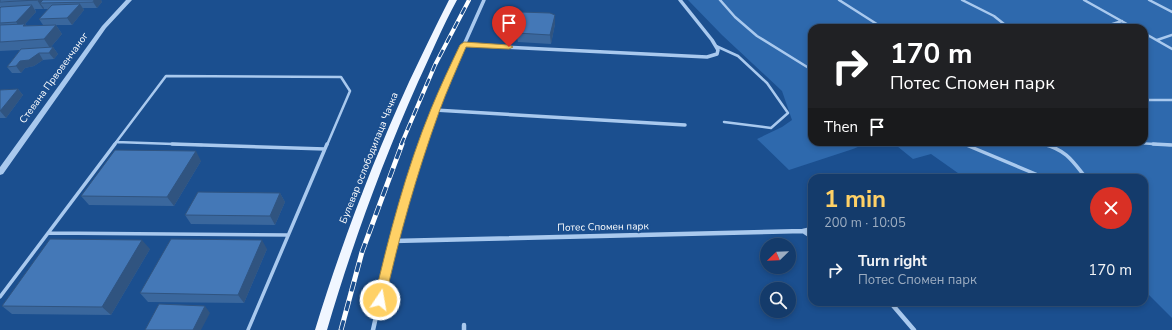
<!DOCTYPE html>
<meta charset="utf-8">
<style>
:root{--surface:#143b6b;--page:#214673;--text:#f1f3f6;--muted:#9dadc1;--line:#33557e;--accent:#ffd166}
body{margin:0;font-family:"Nunito Sans",sans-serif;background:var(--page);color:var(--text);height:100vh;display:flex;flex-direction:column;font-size:15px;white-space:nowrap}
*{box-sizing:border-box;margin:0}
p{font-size:13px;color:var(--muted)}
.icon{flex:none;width:22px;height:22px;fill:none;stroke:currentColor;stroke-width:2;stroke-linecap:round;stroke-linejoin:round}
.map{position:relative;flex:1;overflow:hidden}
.side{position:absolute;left:808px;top:174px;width:340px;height:132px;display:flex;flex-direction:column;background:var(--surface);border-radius:12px;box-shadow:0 2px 6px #0003,0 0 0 1px var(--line)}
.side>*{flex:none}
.hud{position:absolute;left:808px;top:24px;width:340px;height:122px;border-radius:12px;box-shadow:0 2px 6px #0003,0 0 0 1px var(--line);background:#202124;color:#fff;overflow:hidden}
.needle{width:26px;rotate:247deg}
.tools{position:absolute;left:760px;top:238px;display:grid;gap:8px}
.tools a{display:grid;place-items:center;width:36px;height:36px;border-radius:50%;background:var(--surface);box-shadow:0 2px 6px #0003,0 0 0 1px var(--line);font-size:20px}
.pin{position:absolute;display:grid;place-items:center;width:34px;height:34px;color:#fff;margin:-41px -17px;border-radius:50% 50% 50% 0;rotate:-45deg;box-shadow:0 0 4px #0007}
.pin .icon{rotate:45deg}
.me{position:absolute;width:44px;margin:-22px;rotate:12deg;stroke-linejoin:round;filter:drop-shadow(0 0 3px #0008)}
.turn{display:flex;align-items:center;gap:14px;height:84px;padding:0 16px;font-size:18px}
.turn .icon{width:52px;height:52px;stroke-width:2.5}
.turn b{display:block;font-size:28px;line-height:34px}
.then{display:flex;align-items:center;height:38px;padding:0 16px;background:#0003;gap:8px;font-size:15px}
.round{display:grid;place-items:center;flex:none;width:42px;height:42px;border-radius:21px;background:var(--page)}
.overview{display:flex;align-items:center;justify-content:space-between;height:68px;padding:0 16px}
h1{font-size:24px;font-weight:700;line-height:30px;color:var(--accent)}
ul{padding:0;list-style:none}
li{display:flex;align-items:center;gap:12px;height:56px;padding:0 16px}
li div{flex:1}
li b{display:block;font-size:15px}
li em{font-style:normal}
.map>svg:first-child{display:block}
.green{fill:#2e69ad}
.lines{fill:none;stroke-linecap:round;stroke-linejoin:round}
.service-far1{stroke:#a9c9ee;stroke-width:2.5}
.service{stroke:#a9c9ee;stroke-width:3.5}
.minor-far1{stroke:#a9c9ee;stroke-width:3.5}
.minor{stroke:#a9c9ee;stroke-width:4.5}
.tertiary{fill:#a9c9ee;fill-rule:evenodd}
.primary{fill:#f0f6ff;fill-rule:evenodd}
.rail-far1-casing{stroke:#fff;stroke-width:4}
.rail-casing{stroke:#fff;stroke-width:5}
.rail-far1{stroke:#1b4f8f;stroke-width:2.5;stroke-dasharray:8;stroke-linecap:butt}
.rail{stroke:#1b4f8f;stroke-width:3.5;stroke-dasharray:10;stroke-linecap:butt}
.wall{fill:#3a679d;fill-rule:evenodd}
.shaded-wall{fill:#305480}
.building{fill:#4478b7;stroke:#305480}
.route{fill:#ffd166;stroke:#a68842}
.labels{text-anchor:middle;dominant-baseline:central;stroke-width:4;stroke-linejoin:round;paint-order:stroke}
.street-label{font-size:10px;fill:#fff;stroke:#1b4f8f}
</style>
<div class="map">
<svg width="1172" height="330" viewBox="0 0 1172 330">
<rect width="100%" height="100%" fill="#1b4f8f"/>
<path class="green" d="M688,0H1172V318L1144,290V178H965L931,154L913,159L892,142H1144V28H812V142H870L853,149L789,170L757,139L782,127L792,120L782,91L722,35Z"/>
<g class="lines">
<path class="service-far1" d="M720,0L735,17L757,36L812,70
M839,0L883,28
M962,0L994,16L1009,28
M1084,0L1134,28
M1149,0L1172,12
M1100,28L1122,21
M1144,33L1172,49
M1157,40L1172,35
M716,46L738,56L767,83L788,113L771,128L724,122
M1144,100H1172
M116,142L202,145
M960,142L967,145
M1036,142L1047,145
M1121,142L1170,145
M114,145L166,76L341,77L350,91L327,145
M1057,145L1060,142"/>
<path class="service" d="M172,144L325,149
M964,144L1045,178
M1043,144C1066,150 1072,160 1086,178
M1153,144L1172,145
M1055,147L1058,144
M48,233L288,235
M0,297L115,144
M248,330L327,144"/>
<path class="minor-far1" d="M464,45L707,57L717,54L718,50L712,40L680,0
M435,110L685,125
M423,145L435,110L484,0"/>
<path class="minor" d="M803,231L812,229
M393,241L803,231L812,237
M890,302L914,330
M464,325V330
M373,330L393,241L423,144"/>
<path class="tertiary" d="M126,0H132L106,28L3,174L0,175V167L102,26Z"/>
<path class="primary" d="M449,0H457C442,27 431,55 418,82C382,163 352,245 327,330H315C341,245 372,163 409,82C422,55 435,27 449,0Z"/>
<g class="rail-far1-casing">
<path id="rail-far1" d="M401,145L435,65L469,0"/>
</g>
<g class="rail-casing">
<path id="rail" d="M341,330L362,252L402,144"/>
</g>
<use href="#rail-far1" class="rail-far1"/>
<use href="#rail" class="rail"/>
</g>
<path class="wall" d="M0,0H101L102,2L97,8H83L84,10L72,25H56L62,34L51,47H53L58,54L54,59L43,60L34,66L25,68L21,73H12L7,67L20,50L0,51ZM44,8V9H48L39,19L43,25L27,26L25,24L36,12L35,9H43Z
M555,24L551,44L518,42L517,38H516L515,29Z
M18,89L23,95L6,118H0V90Z
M201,161L174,206L89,205L81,196Z
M280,193L285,202L275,225L191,224L185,215Z
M150,249L111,315L12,314L2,306Z
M267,249L244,303L148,302L140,293Z"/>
<path class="shaded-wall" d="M37,0H51L40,3L44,8L43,9Z
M94,0H101L102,2L97,8L93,2Z
M80,4L84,10L72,25L67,18Z
M32,5L36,12L25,24L32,33L21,29L16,22Z
M555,15V24L551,44L550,35Z
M56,25L62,34L50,48L44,39Z
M53,47L58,54L54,59L49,53Z
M39,53L43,60L34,66L25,68L21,73L16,66L20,61Z
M18,89L23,95L6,118L0,111Z
M196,151L201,161L174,206L167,197Z
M280,193L285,202L275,225L270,216Z
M142,240L150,249L111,315L102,307Z
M262,240L267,249L244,303L238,295Z
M205,306L210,313L201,330H193Z"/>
<path class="building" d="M0,0H37L0,2Z
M43,0H94L93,2L40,3Z
M80,4L67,18L39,19L52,5Z
M32,5L16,22L0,23V8L1,7Z
M520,12L550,13L555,15L550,35L517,33L518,29H515Z
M25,24L23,26L56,25L44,39L0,42V25Z
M53,47L49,53H39L29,60L20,61L16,66L7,67L21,49Z
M18,89L0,111V90Z
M115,150L196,151L167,197L81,196Z
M198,192L280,193L270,216L185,215Z
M50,239L142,240L102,307L2,306Z
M171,239L262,240L238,295L140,293Z
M159,304L205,306L193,330H145Z"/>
<path class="route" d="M464,42L509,45L513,47L509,49L466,47C457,68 447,90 439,112C417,173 399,236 385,300L384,303L380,304L376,303L374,300C389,235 406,170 431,109C440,87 450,66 460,45Z"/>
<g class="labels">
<g class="street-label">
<text transform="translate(54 78) rotate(-54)">Стевана Првовенчаног</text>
<text transform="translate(369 158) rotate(-68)">Булевар ослободилаца Чачка</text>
<text transform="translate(603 227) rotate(-1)">Потес Спомен парк</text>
</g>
</g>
</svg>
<div class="tools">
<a><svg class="needle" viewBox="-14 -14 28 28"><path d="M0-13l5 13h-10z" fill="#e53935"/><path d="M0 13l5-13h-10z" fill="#9dadc1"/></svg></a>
<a><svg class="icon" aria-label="search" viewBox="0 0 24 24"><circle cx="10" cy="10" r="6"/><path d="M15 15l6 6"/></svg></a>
</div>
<div class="pin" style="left:509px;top:47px;background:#d93025"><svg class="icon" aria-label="arrive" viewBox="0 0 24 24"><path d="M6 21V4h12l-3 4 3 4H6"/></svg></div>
<svg class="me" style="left:380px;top:300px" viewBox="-20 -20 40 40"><circle r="17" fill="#ffd166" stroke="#fff" stroke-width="3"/><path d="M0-11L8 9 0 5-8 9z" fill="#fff"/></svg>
<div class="hud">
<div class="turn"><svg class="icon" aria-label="right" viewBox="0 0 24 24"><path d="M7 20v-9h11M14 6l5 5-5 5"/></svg><div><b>170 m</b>Потес Спомен парк</div></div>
<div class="then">Then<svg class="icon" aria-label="arrive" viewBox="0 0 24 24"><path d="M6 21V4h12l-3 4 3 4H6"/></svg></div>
</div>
<section class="side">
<div class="overview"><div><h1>1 min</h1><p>200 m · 10:05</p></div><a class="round" style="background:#d93025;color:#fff"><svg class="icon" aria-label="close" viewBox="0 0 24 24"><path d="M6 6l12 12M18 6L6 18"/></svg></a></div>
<ul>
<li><svg class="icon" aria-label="right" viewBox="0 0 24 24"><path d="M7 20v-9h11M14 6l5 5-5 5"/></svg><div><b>Turn right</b><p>Потес Спомен парк</p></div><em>170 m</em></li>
</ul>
</section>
</div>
